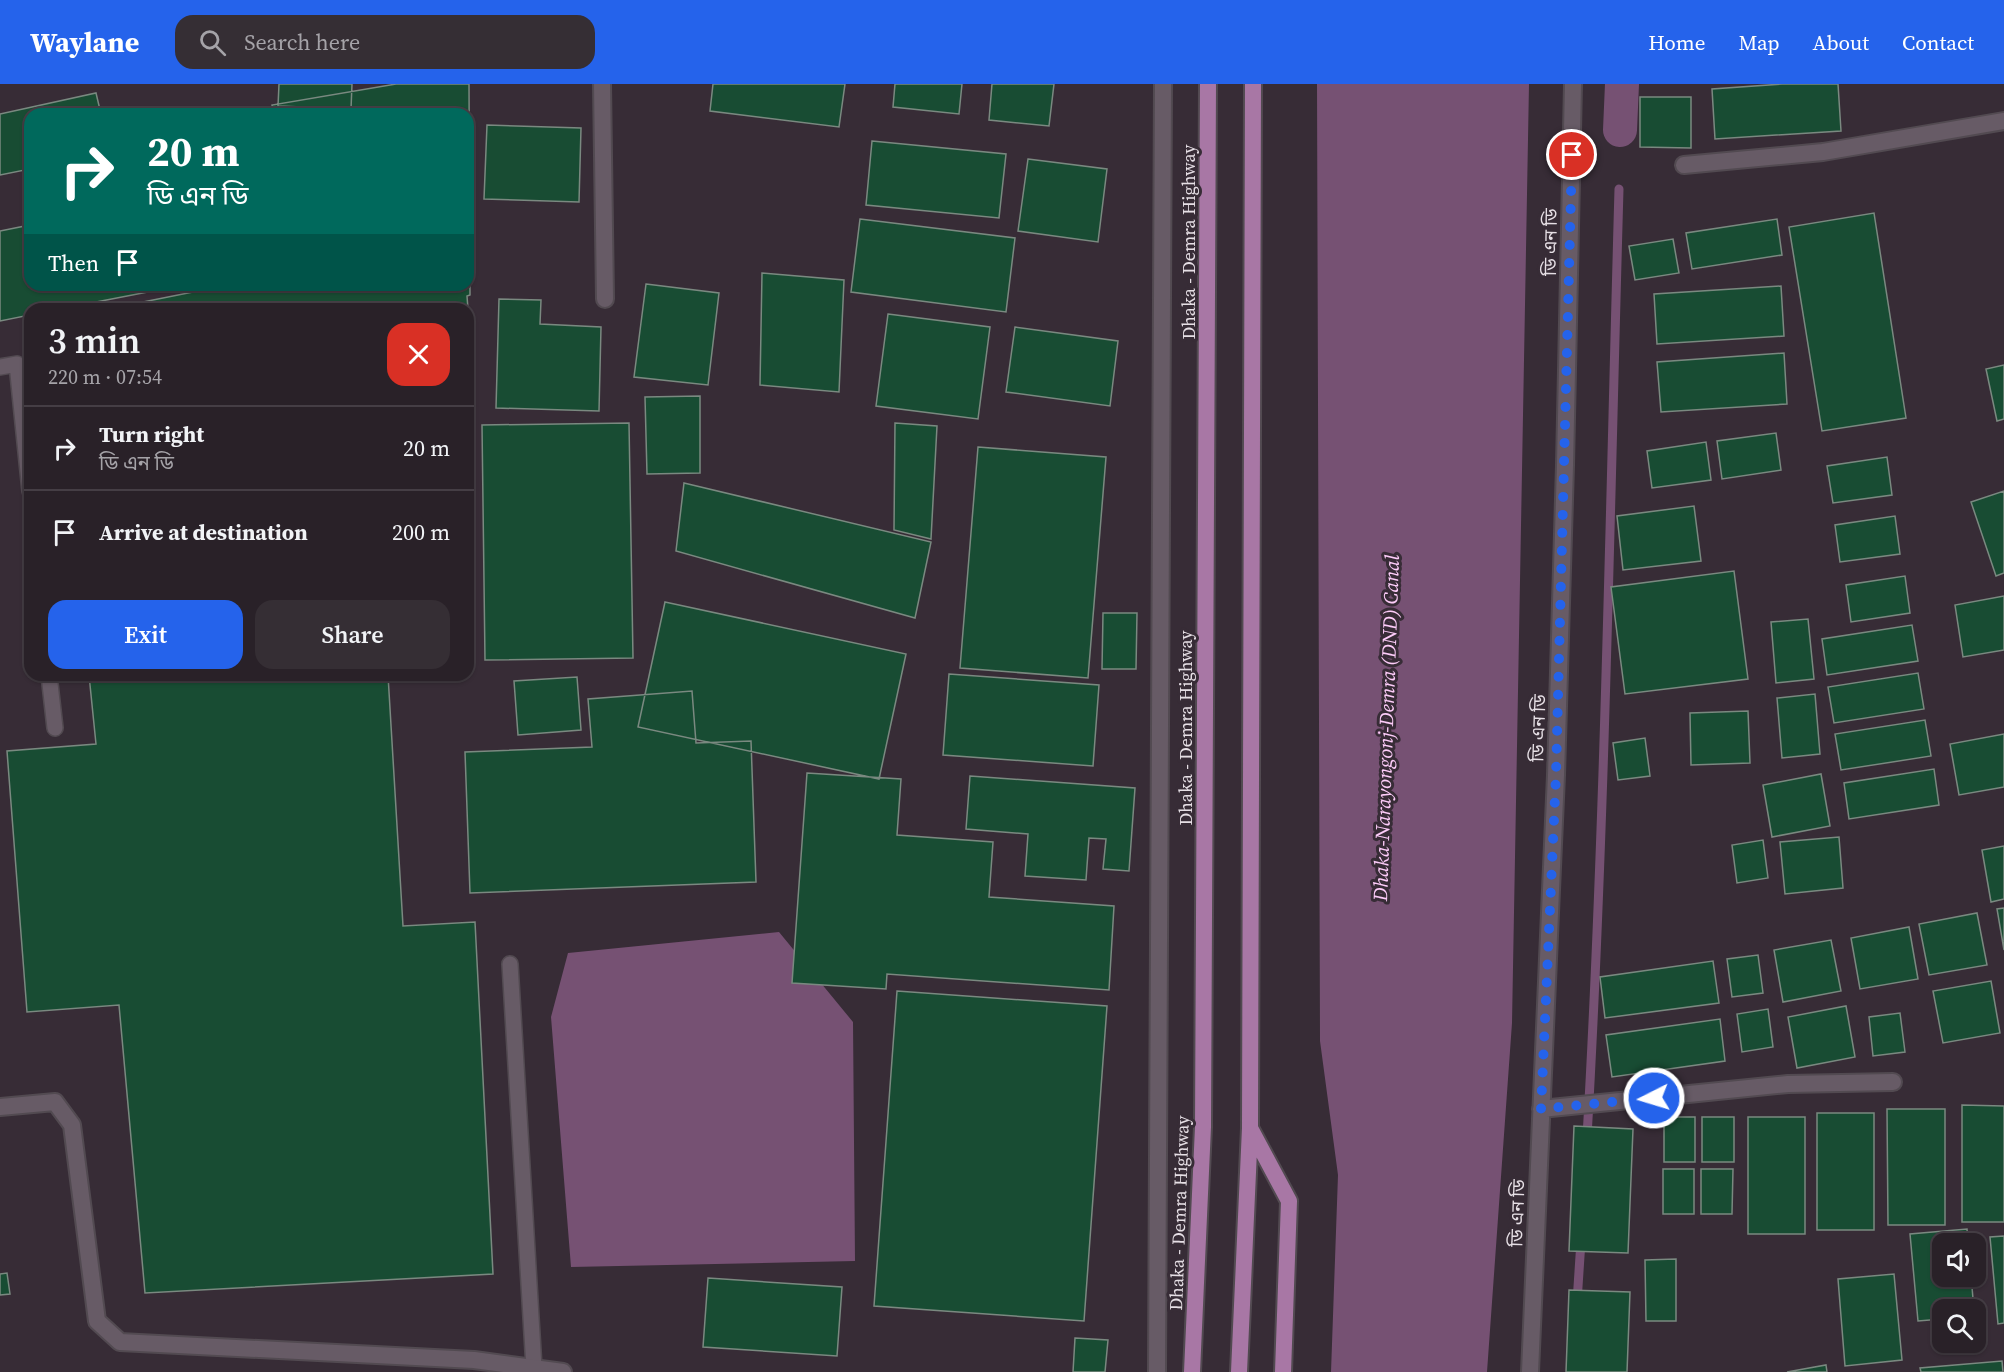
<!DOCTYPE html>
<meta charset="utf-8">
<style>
:root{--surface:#292128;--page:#352e34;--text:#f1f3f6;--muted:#a5a3a8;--line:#453e45;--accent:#2563eb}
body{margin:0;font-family:"Source Serif 4","Noto Sans Bengali",serif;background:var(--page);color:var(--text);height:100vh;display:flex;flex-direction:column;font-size:22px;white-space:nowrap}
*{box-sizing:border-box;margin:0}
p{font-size:20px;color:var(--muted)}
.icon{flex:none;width:33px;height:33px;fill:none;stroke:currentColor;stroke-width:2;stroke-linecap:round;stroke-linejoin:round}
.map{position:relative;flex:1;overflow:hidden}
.panel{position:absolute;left:24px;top:219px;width:450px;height:378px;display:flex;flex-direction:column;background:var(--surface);border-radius:18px;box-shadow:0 2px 4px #0004,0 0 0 2px var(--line)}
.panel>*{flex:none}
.hud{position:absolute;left:24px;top:24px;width:450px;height:183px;border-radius:18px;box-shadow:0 2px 4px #0004,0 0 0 2px var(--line);background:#00695c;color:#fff;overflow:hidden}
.buttons{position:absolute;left:1932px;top:1149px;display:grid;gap:12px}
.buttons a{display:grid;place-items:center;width:54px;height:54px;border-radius:12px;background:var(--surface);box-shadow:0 2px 4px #0004,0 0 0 2px var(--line);font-size:30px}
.pin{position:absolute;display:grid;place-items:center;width:51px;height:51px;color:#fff;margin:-26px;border:3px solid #fff;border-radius:50%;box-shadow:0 2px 6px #0007}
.me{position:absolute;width:66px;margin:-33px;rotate:265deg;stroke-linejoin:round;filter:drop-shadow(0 0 4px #0008)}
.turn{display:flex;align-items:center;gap:21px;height:126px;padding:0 24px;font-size:27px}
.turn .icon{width:78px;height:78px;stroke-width:2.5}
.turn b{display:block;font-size:42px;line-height:51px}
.then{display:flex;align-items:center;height:57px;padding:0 24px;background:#0003;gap:12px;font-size:22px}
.round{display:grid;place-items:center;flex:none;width:63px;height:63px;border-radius:18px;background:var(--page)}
.summary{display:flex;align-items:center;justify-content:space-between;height:102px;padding:0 24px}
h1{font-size:36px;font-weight:600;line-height:45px}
.action{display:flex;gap:12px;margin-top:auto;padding:12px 24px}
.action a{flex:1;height:69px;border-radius:18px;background:var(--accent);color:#fff;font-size:24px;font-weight:600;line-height:69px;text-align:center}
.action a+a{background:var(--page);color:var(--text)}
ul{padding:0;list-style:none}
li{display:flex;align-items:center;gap:18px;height:84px;padding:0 24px;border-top:2px solid var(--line)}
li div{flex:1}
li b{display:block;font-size:22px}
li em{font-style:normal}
header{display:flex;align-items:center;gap:36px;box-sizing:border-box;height:84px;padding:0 30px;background:var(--accent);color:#fff}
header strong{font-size:28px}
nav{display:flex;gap:33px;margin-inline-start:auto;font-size:21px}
.search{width:420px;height:54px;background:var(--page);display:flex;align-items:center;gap:15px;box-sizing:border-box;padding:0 21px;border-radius:18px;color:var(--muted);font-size:22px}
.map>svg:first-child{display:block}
.water{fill:#765173}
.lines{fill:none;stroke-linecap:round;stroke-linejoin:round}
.stream{stroke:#765173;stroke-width:9}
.canal{stroke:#765173;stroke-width:34}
.building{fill:#184c33;stroke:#7a8980;stroke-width:1.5}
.service-casing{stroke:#524a51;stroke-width:18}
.minor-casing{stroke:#524a51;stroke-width:20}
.primary-casing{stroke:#524a51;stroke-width:20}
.service{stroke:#675b66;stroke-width:15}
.minor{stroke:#675b66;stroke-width:16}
.primary{stroke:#a877a5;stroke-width:16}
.route{stroke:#2563eb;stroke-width:10;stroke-dasharray:0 18}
.labels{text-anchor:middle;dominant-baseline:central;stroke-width:6;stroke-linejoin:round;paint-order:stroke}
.street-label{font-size:18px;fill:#e6dfe5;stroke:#372c36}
.water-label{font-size:20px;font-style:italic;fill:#fdccf9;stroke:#372c36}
</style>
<header>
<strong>Waylane</strong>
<div class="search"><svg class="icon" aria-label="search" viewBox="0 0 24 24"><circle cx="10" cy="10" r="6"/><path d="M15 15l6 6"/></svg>Search here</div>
<nav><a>Home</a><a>Map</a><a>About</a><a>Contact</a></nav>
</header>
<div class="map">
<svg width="2004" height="1288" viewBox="0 0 2004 1288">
<rect width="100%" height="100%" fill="#372c36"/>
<path class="water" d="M1317,0H1529L1512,939L1487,1288H1331L1338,1091L1320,957Z
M779,848L853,938L855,1177L571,1183L551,933L568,869Z"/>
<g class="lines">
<path class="stream" d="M1587,1053C1605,738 1610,421 1619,105
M1577,1218L1581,1157"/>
<path class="canal" d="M1620,46L1622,0"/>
</g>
<path class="building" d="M279,0H352L351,25L278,22Z
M396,0H469L470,211L467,212L468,225H108L228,201H468V30H274L272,21Z
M713,0H845L839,43L710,27Z
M895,0H962L959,30L893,23Z
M992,0H1054L1049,42L989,36Z
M1782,0H1838L1841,47L1715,55L1712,5Z
M96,9L101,30H30V85L0,91V30Z
M1640,13H1691V64L1640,63Z
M487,41L581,44L579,118L484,115Z
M872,57L1006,70L999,134L866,121Z
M1028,75L1107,85L1098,158L1018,147Z
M1874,129L1906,334L1822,347L1789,143Z
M860,135L1015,154L1006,228L851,208Z
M1777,135L1782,171L1692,185L1686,149Z
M30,141V201H184L60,225H30V231L0,237V147Z
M1673,155L1679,189L1635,196L1629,162Z
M762,189L844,196L839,308L760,301Z
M646,200L719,209L708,301L634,293Z
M1781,202L1784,252L1657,260L1654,210Z
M499,215L541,216L540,240L601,243L599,327L496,324Z
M888,230L990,243L978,335L876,322Z
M1015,243L1118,257L1110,322L1006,308Z
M468,259L470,390H468Z
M1784,269L1787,320L1661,328L1657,278Z
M2004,281V335L1997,337L1986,285Z
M700,312V389L647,390L645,313Z
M629,339L633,574L485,576L482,341Z
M895,339L937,342L931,455L894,446Z
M1776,349L1781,386L1722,395L1717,357Z
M1706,358L1711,396L1652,404L1647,367Z
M978,363L1106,373L1088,594L960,584Z
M1887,373L1892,411L1833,419L1827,382Z
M684,399L931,458L915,534L676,467Z
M2004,407V489L1996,492L1971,418Z
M1694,422L1701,477L1623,486L1617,432Z
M1895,432L1900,470L1840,478L1835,441Z
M1734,487L1748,595L1625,610L1611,503Z
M1905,492L1910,529L1851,538L1846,501Z
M2004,512V566L1963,573L1955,521Z
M665,518L906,570L879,695L638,643Z
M1103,529H1137L1136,585H1102Z
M1808,535L1814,595L1776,599L1771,538Z
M1912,541L1918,577L1827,591L1822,555Z
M1918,589L1924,625L1834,639L1828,603Z
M949,590L1099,601L1093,682L943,671Z
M89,591H388L403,842L475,838L493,1190L145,1209L119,921L27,928L7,667L96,660Z
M577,593L581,646L518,651L514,597Z
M692,607L696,659L751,657L756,798L470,809L465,668L592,663L588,615Z
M1815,610L1820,670L1782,674L1777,614Z
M1748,627L1750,679L1691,681L1690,629Z
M1925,636L1931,672L1841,686L1835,650Z
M2004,650V703L1959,711L1950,660Z
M1645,654L1650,692L1618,696L1613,659Z
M1934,685L1939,721L1849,735L1844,699Z
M807,689L901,695L897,751L993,758L989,813L1114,822L1109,906L887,890L886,905L792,899Z
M1821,690L1830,742L1772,753L1763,701Z
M970,692L1135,704L1129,787L1103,785L1106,755L1089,754L1086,796L1025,792L1028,750L966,745Z
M1839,753L1843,804L1785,810L1780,758Z
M1763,756L1768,794L1737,799L1732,761Z
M2004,762V815L1991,818L1982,766Z
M2004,824V866L1997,825Z
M1977,829L1987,881L1929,891L1919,840Z
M1909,843L1918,895L1860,905L1851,854Z
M1831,856L1841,907L1783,918L1774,866Z
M1758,871L1763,909L1732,913L1727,875Z
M1713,877L1719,919L1605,934L1600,893Z
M1991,897L2000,949L1943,959L1933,907Z
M897,907L1107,922L1084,1237L874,1222Z
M1846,922L1855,973L1797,984L1788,933Z
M1768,925L1773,963L1742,968L1737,930Z
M1900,929L1905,968L1873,972L1869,933Z
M1720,935L1725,977L1612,993L1606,951Z
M1962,1021L2004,1022V1138H1962Z
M1887,1025H1945V1141H1888Z
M1817,1029H1874V1146H1817Z
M1664,1033H1695V1078H1664Z
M1702,1033H1734V1078H1702Z
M1748,1033H1805V1150H1748Z
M1574,1042L1633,1045L1628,1169L1569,1167Z
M1663,1085H1694V1130H1663Z
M1701,1085H1733L1732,1130H1701Z
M1967,1145L1968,1160H1942V1192H1971L1974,1226H1942V1235L1918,1237L1910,1150Z
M2004,1152V1239L1998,1240L1990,1153Z
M1676,1175V1237H1646L1645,1176Z
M7,1189L10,1210L0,1211V1190Z
M1894,1190L1902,1276L1845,1282L1838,1195Z
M708,1194L842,1203L837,1272L703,1263Z
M1569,1206L1630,1208L1627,1288H1566Z
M1075,1254L1108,1256L1105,1288H1073Z
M2002,1277L2003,1288H1921L1920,1284Z
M1826,1281L1827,1288H1787Z"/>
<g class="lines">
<g class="service-casing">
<path id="service" d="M0,283L17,280L30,407
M49,591L55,644
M510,880L534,1284"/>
</g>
<g class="minor-casing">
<path id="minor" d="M602,0L605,215
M1684,81L1823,68L2004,37
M0,1023L55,1018L72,1041L97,1237L120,1258L474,1276L563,1288
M1541,1025L1788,1000L1893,998
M1157,1288L1163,0
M1530,1288L1556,691L1565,381L1573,0"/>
</g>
<g class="primary-casing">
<path id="primary" d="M1250,1044L1289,1117L1283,1288
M1192,1288L1203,1043L1208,0
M1239,1288L1250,1044L1253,0"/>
</g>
<use href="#service" class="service"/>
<use href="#minor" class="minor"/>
<use href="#primary" class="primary"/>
</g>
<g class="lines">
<path class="route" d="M1572,71L1556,691L1541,1025L1654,1014"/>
</g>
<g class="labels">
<g class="street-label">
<text transform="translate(1188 158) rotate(-90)">Dhaka - Demra Highway</text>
<text transform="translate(1550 158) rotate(-89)">ডি এন ডি</text>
<text transform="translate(1185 644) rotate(-90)">Dhaka - Demra Highway</text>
<text transform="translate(1538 644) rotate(-88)">ডি এন ডি</text>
<text transform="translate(1179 1129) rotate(-88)">Dhaka - Demra Highway</text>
<text transform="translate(1517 1129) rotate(-88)">ডি এন ডি</text>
</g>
<g class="water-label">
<text transform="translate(1386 644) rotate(-88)">Dhaka-Narayongonj-Demra (DND) Canal</text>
</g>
</g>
</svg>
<div class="buttons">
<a><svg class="icon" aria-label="sound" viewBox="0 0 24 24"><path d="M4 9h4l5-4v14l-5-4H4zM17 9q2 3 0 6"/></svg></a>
<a><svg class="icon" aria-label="search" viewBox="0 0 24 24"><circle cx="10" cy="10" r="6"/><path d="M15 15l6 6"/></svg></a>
</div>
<div class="pin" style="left:1572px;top:71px;background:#d93025"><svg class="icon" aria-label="arrive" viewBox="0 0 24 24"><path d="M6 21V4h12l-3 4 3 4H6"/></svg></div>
<svg class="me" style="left:1654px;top:1014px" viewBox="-20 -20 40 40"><circle r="17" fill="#2563eb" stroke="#fff" stroke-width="3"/><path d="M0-11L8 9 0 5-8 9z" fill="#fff"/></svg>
<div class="hud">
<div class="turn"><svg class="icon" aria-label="right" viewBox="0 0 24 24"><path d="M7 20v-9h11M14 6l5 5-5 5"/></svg><div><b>20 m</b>ডি এন ডি</div></div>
<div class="then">Then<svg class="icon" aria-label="arrive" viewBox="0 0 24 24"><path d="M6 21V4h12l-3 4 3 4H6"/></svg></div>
</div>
<section class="panel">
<div class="summary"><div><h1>3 min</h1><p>220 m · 07:54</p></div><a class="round" style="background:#d93025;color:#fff"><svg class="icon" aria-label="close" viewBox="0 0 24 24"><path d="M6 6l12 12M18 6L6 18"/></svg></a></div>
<ul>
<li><svg class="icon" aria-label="right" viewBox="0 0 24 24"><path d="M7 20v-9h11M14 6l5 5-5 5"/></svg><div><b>Turn right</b><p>ডি এন ডি</p></div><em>20 m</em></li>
<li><svg class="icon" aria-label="arrive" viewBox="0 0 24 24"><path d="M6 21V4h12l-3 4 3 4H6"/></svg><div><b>Arrive at destination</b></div><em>200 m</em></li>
</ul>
<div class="action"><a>Exit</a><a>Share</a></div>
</section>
</div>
